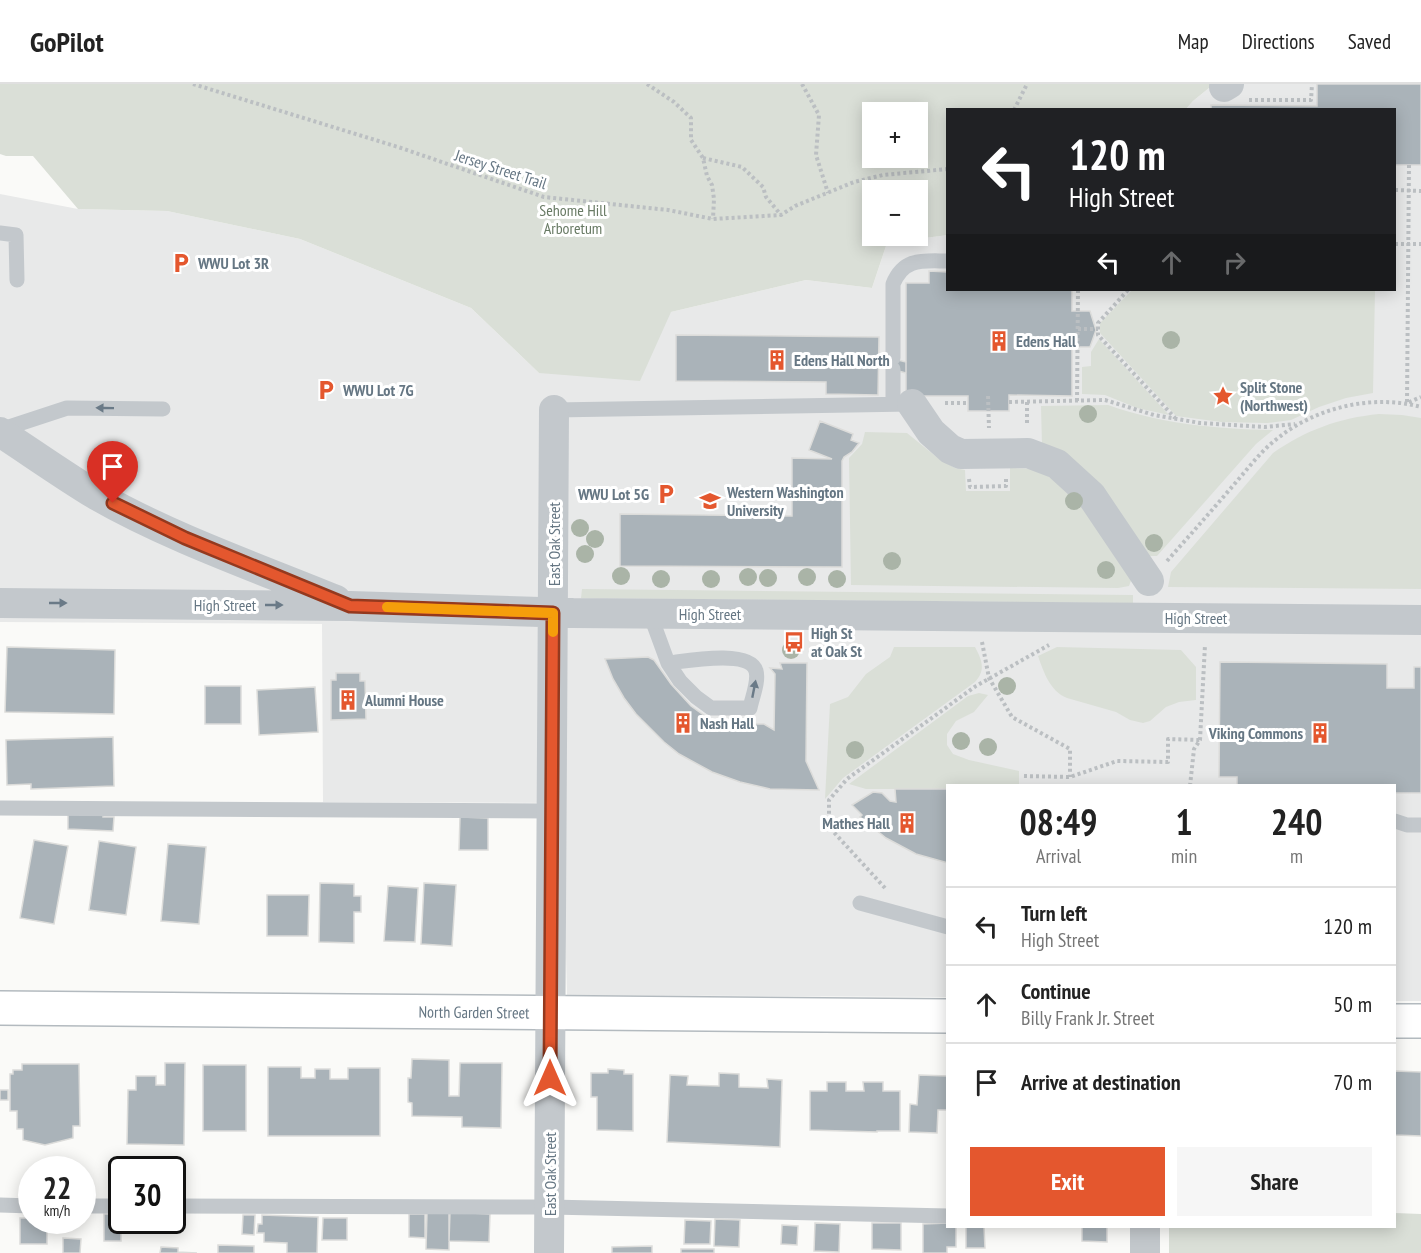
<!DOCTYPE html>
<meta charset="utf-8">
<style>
:root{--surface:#fff;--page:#f6f6f6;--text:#222;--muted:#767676;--line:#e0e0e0;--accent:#e4572e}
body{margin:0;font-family:"PT Sans Narrow",sans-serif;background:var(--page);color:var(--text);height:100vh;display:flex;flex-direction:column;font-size:22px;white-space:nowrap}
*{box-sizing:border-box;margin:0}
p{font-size:20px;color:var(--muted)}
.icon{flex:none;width:33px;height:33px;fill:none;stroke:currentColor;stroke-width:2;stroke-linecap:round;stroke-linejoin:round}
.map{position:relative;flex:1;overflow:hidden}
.drawer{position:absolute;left:946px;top:700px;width:450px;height:444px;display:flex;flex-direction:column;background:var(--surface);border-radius:0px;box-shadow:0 3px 15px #0003}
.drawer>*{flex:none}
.banner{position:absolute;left:946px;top:24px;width:450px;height:183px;border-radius:0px;box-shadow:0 3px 15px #0003;background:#202124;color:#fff;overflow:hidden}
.fabs{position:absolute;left:862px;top:18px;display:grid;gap:12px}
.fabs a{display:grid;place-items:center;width:66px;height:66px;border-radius:0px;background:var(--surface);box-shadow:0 3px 15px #0003;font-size:30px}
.speed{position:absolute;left:18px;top:1072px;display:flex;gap:12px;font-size:30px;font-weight:700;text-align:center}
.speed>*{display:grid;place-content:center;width:78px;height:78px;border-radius:50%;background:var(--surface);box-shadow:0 3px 15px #0003;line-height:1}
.speed small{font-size:15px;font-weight:400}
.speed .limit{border:3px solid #111;border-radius:9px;background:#fff;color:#111}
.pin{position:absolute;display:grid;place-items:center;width:51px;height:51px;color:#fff;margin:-62px -26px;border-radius:50% 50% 50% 0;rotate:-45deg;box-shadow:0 0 6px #0007}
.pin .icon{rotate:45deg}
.me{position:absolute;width:66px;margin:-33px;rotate:0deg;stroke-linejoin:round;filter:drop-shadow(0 0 4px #0008)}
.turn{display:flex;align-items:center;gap:21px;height:126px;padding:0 24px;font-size:27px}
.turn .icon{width:78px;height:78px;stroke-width:2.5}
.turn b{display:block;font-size:42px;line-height:51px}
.lanes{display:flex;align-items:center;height:57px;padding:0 24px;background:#0003;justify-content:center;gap:30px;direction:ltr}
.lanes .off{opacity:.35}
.eta{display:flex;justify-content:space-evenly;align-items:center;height:102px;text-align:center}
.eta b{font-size:36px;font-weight:800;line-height:42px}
.action{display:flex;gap:12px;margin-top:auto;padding:12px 24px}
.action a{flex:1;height:69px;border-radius:0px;background:var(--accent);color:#fff;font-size:24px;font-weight:800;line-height:69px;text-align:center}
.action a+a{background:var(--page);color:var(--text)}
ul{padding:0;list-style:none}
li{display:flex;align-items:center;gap:18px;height:78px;padding:0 24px;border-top:2px solid var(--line)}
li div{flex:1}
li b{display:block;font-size:22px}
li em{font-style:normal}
header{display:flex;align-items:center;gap:36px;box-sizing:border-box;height:84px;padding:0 30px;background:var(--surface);border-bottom:2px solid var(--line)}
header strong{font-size:28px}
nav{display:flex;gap:33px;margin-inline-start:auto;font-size:21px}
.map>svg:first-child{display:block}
.built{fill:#e8e9e9}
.green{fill:#dadfd7;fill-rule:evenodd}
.building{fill:#aab3b9;stroke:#dcdcda;stroke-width:1.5}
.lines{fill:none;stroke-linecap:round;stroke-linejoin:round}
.secondary-casing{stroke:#b3babf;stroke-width:36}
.path{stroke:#bbbfc2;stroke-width:4;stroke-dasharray:3 3;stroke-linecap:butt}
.lane{stroke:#c3c8cc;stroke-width:15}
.street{stroke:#c3c8cc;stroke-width:30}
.secondary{stroke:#fff;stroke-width:33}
.tree{fill:#aab4a7}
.oneway{fill:#6a7a87}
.route-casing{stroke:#94391e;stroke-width:15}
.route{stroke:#e4572e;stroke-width:10}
.slow{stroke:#f59e0b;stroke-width:10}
.labels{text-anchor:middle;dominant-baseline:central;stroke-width:6;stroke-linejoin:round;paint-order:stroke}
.street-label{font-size:16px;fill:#657683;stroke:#fff}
.park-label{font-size:16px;fill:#687a64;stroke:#fff}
.poi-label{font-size:16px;font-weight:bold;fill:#657683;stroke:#fff;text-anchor:start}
</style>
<header>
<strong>GoPilot</strong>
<nav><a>Map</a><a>Directions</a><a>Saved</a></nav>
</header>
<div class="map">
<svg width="1421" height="1169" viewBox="0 0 1421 1169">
<rect width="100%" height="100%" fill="#fafaf8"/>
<path class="built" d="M1214,0H1421V917H1395V702H948V913L567,911L562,719L323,718L322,540L0,538V110L78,125L167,127L300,155L471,224L539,289L671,228L806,196L872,204L887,159L948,151V206H1395V26L1186,25L1193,17Z"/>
<path class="green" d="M0,0H1214L1193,17L1186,25L948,26V151L887,159L872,204L806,196L671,228L640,297L539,289L471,224L300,155L167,127L78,125L33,72H6L0,70ZM873,28H918V74H873ZM873,106H918V152H873Z
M1132,206H1375L1373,309L1346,314L1319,323L1291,336L1267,339L1221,338L1176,332L1100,249V239Z
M1099,255L1169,331L1137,324L1105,311L1082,310V283L1091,282V268Z
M1108,321C1162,340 1216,345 1273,346L1256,360L1157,472H1146L1042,362L1041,322Z
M1379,330L1402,331L1421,334V505L1168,503L1171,488L1273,369C1306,346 1339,334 1379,330Z
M865,348L907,349L939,375L955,384L965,386L966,407H1010V384L1037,385L1071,407L1132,494L1129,502L1118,504L851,501L849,374L862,360Z
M582,505L1133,511V519L581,514Z
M894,563H975C982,576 986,586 975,598L843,694L825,715L830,620L848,613L866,590L890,573Z
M1057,563L1181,566L1196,583V616L1179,618L1166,623L1150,637L1143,639L1130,636L1116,628L1067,614C1050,607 1044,589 1038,572Z
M979,609L988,611L974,628L956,637L947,650V661L953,670L969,676L1019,687V702H948V705H866L849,700L968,612Z
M1395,1129L1421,1130V1169H1169V1143H1395Z"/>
<path class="building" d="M1317,0H1421V81H1395V26H1211V21L1317,22Z
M929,187L948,188V206H1072V227H1090L1096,246L1090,263H1072V312L1009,311V327H968V312H906V199H929Z
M676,251L879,253L878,311L826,310V298L676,297Z
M879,271L906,278V289L879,282Z
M820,337L853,350L851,356L859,359L852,368L844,373L842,377V483L620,482V430L792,432V374L832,375L809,366Z
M7,563L115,566L114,630L5,628Z
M648,573L654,576L671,600L691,622L708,634L729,640H764L774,646L775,590L770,584L782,585L780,579H807L806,677L819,706L770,705L740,698L712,688L679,670L664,658L636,630L624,614L613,595L605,575Z
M1220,578L1387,580V604H1414V583H1421V709H1395V702H1237V693H1219Z
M336,589H360V597H365L366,635L331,636V596H336Z
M205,602H241V640H205Z
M315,603L318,648L259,651L257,606Z
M113,653L114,702L31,705V700L7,701L6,656Z
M895,705H948V779L916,770L886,754L860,733L862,731L852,721L873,708L882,709L890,717L896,718Z
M68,726L103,727V733H114L113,747L68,745Z
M460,733L488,734V766H459Z
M34,756L68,762L54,840L20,834Z
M99,757L136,763L126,831L89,826Z
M168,760L206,763L199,840L161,837Z
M320,799L354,800V812H361V828H354V859L319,858Z
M424,799L456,801L452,862L421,860Z
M388,802L418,804L415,858L384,857Z
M267,811H309L308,852H267Z
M412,975L449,976V1012H459L460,979H502L501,1044L462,1043V1033L412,1032V1019L408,1018V994H411Z
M165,979H185L184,1061L127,1060L128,1006H136V992H156V1001H165Z
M22,980H79L80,1042H73V1054L45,1061L23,1056V1045H17V1027H10V990H13V986H22Z
M203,981H246V1047H203Z
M268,983H301V994H315V985H330V995H348V984H380V1052H268Z
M608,985L624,986V990H633V1047L597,1046V1013H591V989H608Z
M1395,987L1421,988V1052L1395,1051Z
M719,989L739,990V1003L768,1004L767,995L782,996L780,1063L667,1058L670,991L688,992L687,1001L719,1002Z
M919,991L948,992V1026H938L937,1049L909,1048L910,1020L917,1021Z
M827,998H846V1007H864L863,998H883V1007H900V1047H877V1048L810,1046V1007H827Z
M0,1006H8V1016H0Z
M172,1086H179L178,1111H172Z
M450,1128L490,1130L489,1158L449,1157Z
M427,1129H449V1166L426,1165Z
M104,1130H121V1157H104Z
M409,1130H425V1154L409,1153Z
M243,1131H255L254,1151L242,1150Z
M262,1131L318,1133L317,1169H287V1159L264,1158V1149H257L258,1140H262Z
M20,1134H32V1137H47V1160H20Z
M323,1134H347V1156H322Z
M715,1135L740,1136L739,1163L714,1162Z
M685,1136L711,1137L710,1160H684Z
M815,1139L840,1140L839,1168L814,1167Z
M872,1139H901V1166L872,1165Z
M948,1139V1143H956V1163H947V1169H923V1140Z
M782,1141L798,1142L797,1161L781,1160Z
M966,1143H984L985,1164H966Z
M1082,1143H1107V1158L1082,1157Z
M63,1154L81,1155L80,1169H63Z
M218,1161L254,1162V1169H218Z
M652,1162V1169H612V1163Z
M161,1163L178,1164V1168L197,1169H160Z
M681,1165H714V1169H681Z"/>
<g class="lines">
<g class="secondary-casing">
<g id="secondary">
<path id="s1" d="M0,924L948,932"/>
<path d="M1395,937H1421"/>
</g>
</g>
<path class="path" d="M193,0L398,63L544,113L668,126L713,135L781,131L795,122L854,98L883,91L948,85
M647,0L674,18L691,34V56L703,74L707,92L712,101L714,115L713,135
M802,0L819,31L816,71L828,109
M1249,16H1311L1312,0
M1014,26L1027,0
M703,74L742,83L763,103L766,113L781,131
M1409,81L1407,319L1421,313
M1395,106L1421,107
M1395,160H1421
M1128,206L1098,239V251L1175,334
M1078,245H1098
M988,312L989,344
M1077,317L1078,206
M1009,318L1105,316L1154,331L1200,339L1265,343L1295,340
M1027,318V342
M945,319H968
M969,395L970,403L1006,402V394
M1167,477C1191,450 1214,424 1237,397C1250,382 1262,366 1278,354C1317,323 1373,310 1421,323
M982,558L989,594L1012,633L1070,665V693
M1024,692L1070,693L1117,677L1168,678V655L1200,656
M1190,702L1194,665L1200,656L1205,561
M885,804L829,743V716L847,695L976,602L1049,561"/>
<path class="lane" d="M0,149L16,151L17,196
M893,274V200C904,173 923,177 948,177
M893,285V320
M554,326L912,320
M0,346L67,324L163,325
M650,530L668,579L680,597L696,613L711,624H750C752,614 759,597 756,587C750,565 686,577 668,579
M0,724L552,727
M1395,737L1407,741H1421
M860,819L948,843
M0,1121L32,1122
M82,1122H122
M172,1122L550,1123L948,1132"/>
<path class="street" d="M1224,3L1229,0
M912,320L931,348L950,365L961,370L1028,369L1057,380L1091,411L1149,497
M0,348C32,369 63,391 96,411C169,453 258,484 336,516
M0,519L350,522L573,529L1421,536
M549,1169L554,326
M1145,1169V1143"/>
<use href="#secondary" class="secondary"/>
</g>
<g class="tree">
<circle cx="1171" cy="256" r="9"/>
<circle cx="1088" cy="330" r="9"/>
<circle cx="1074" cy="417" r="9"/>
<circle cx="580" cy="444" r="9"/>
<circle cx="595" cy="455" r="9"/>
<circle cx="1154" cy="459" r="9"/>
<circle cx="585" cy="470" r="9"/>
<circle cx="892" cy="477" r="9"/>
<circle cx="1106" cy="486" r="9"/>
<circle cx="621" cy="492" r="9"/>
<circle cx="748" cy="493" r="9"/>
<circle cx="807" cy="493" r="9"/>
<circle cx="768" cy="494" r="9"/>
<circle cx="661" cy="495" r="9"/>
<circle cx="711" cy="495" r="9"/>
<circle cx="837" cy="495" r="9"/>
<circle cx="791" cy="566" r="9"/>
<circle cx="1007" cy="602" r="9"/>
<circle cx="961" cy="657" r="9"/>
<circle cx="988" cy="663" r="9"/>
<circle cx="855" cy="666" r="9"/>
</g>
<defs><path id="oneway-solid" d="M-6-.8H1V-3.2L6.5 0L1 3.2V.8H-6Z" transform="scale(1.5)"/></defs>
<g class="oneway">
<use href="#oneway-solid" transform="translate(105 324) rotate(-179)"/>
<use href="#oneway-solid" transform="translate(58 519)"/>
<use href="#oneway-solid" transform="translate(274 521)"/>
<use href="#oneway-solid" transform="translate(754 605) rotate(-79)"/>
</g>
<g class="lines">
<g class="route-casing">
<path id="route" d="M113,419L185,454L350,522L553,529L550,994"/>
</g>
<use href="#route" class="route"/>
<path class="slow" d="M387,523L553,529V548"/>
</g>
<defs>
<g id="parking-bare" transform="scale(1.62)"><path d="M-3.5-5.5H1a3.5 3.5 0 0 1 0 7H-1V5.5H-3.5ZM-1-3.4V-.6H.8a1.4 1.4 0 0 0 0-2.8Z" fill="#e4572e" stroke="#fff" stroke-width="2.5" paint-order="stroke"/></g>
<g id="building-bare" transform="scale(1.62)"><path d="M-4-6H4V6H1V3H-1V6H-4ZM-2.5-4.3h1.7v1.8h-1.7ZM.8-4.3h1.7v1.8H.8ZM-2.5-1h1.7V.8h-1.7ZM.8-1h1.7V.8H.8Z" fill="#e4572e" stroke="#fff" stroke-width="2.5" paint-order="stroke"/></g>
<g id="sight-bare" transform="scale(1.62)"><path d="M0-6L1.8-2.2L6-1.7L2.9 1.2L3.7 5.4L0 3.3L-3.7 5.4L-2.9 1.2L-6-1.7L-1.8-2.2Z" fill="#e4572e" stroke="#fff" stroke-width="2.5" paint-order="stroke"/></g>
<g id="university-bare" transform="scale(1.62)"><path d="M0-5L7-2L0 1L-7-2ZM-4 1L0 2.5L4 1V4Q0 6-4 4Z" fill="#e4572e" stroke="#fff" stroke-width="2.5" paint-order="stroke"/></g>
<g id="bus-bare" transform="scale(1.62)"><path d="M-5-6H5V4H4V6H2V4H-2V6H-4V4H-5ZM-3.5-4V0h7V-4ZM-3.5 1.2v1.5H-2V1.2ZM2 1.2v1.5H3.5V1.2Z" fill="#e4572e" stroke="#fff" stroke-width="2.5" paint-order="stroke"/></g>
</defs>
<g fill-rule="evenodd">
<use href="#parking-bare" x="181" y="179"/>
<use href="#building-bare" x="999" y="257"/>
<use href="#building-bare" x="777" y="276"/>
<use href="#parking-bare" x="326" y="306"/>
<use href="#sight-bare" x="1223" y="312"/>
<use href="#parking-bare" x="666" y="410"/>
<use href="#university-bare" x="710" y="417"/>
<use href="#bus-bare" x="794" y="558"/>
<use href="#building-bare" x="348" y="616"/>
<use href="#building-bare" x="683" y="639"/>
<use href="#building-bare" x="1320" y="649"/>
<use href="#building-bare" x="907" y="739"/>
</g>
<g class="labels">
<g class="street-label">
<text transform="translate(501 85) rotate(18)">Jersey Street Trail</text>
<text transform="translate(554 460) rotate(-90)">East Oak Street</text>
<text x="225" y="521">High Street</text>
<text x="710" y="530">High Street</text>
<text x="1196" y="534">High Street</text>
<text stroke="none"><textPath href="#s1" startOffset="474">North Garden Street</textPath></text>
<text transform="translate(550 1090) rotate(-90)">East Oak Street</text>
</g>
<g class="park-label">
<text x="573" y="126">Sehome Hill<tspan x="573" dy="18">Arboretum</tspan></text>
</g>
<g class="poi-label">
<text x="198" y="179">WWU Lot 3R</text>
<text x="1016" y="257">Edens Hall</text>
<text x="794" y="276">Edens Hall North</text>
<text x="1240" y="303">Split Stone<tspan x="1240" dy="18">(Northwest)</tspan></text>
<text x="343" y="306">WWU Lot 7G</text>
<text x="727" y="408">Western Washington<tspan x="727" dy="18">University</tspan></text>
<text x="649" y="410" text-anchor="end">WWU Lot 5G</text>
<text x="811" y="549">High St<tspan x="811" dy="18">at Oak St</tspan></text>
<text x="365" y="616">Alumni House</text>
<text x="700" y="639">Nash Hall</text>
<text x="1303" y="649" text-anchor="end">Viking Commons</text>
<text x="890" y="739" text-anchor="end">Mathes Hall</text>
</g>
</g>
</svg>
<div class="fabs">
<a>+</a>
<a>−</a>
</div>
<div class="speed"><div>22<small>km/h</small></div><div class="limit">30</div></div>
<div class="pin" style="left:113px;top:419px;background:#d93025"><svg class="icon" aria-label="arrive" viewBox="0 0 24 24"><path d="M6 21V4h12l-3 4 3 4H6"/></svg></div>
<svg class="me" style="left:550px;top:994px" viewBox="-20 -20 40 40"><path d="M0-17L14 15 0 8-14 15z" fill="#e4572e" stroke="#fff" stroke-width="4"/></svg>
<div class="banner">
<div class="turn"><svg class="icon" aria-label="left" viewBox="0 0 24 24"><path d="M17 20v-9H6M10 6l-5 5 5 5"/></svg><div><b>120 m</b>High Street</div></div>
<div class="lanes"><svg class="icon" aria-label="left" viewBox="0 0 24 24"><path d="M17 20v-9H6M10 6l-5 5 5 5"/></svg><svg class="icon off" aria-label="ahead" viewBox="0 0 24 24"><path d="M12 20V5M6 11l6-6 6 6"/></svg><svg class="icon off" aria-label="right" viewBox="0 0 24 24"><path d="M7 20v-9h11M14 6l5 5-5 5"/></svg></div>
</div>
<section class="drawer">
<div class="eta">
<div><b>08:49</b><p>Arrival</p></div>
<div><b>1</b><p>min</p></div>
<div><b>240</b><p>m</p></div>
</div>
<ul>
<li><svg class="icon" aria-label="left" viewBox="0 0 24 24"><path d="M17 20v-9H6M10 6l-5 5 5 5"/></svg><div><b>Turn left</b><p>High Street</p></div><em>120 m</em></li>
<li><svg class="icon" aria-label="ahead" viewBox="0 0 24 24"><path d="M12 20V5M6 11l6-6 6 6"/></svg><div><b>Continue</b><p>Billy Frank Jr. Street</p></div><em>50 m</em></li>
<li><svg class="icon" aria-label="arrive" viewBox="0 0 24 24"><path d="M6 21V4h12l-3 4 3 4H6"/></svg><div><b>Arrive at destination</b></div><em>70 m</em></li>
</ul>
<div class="action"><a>Exit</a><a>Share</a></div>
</section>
</div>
